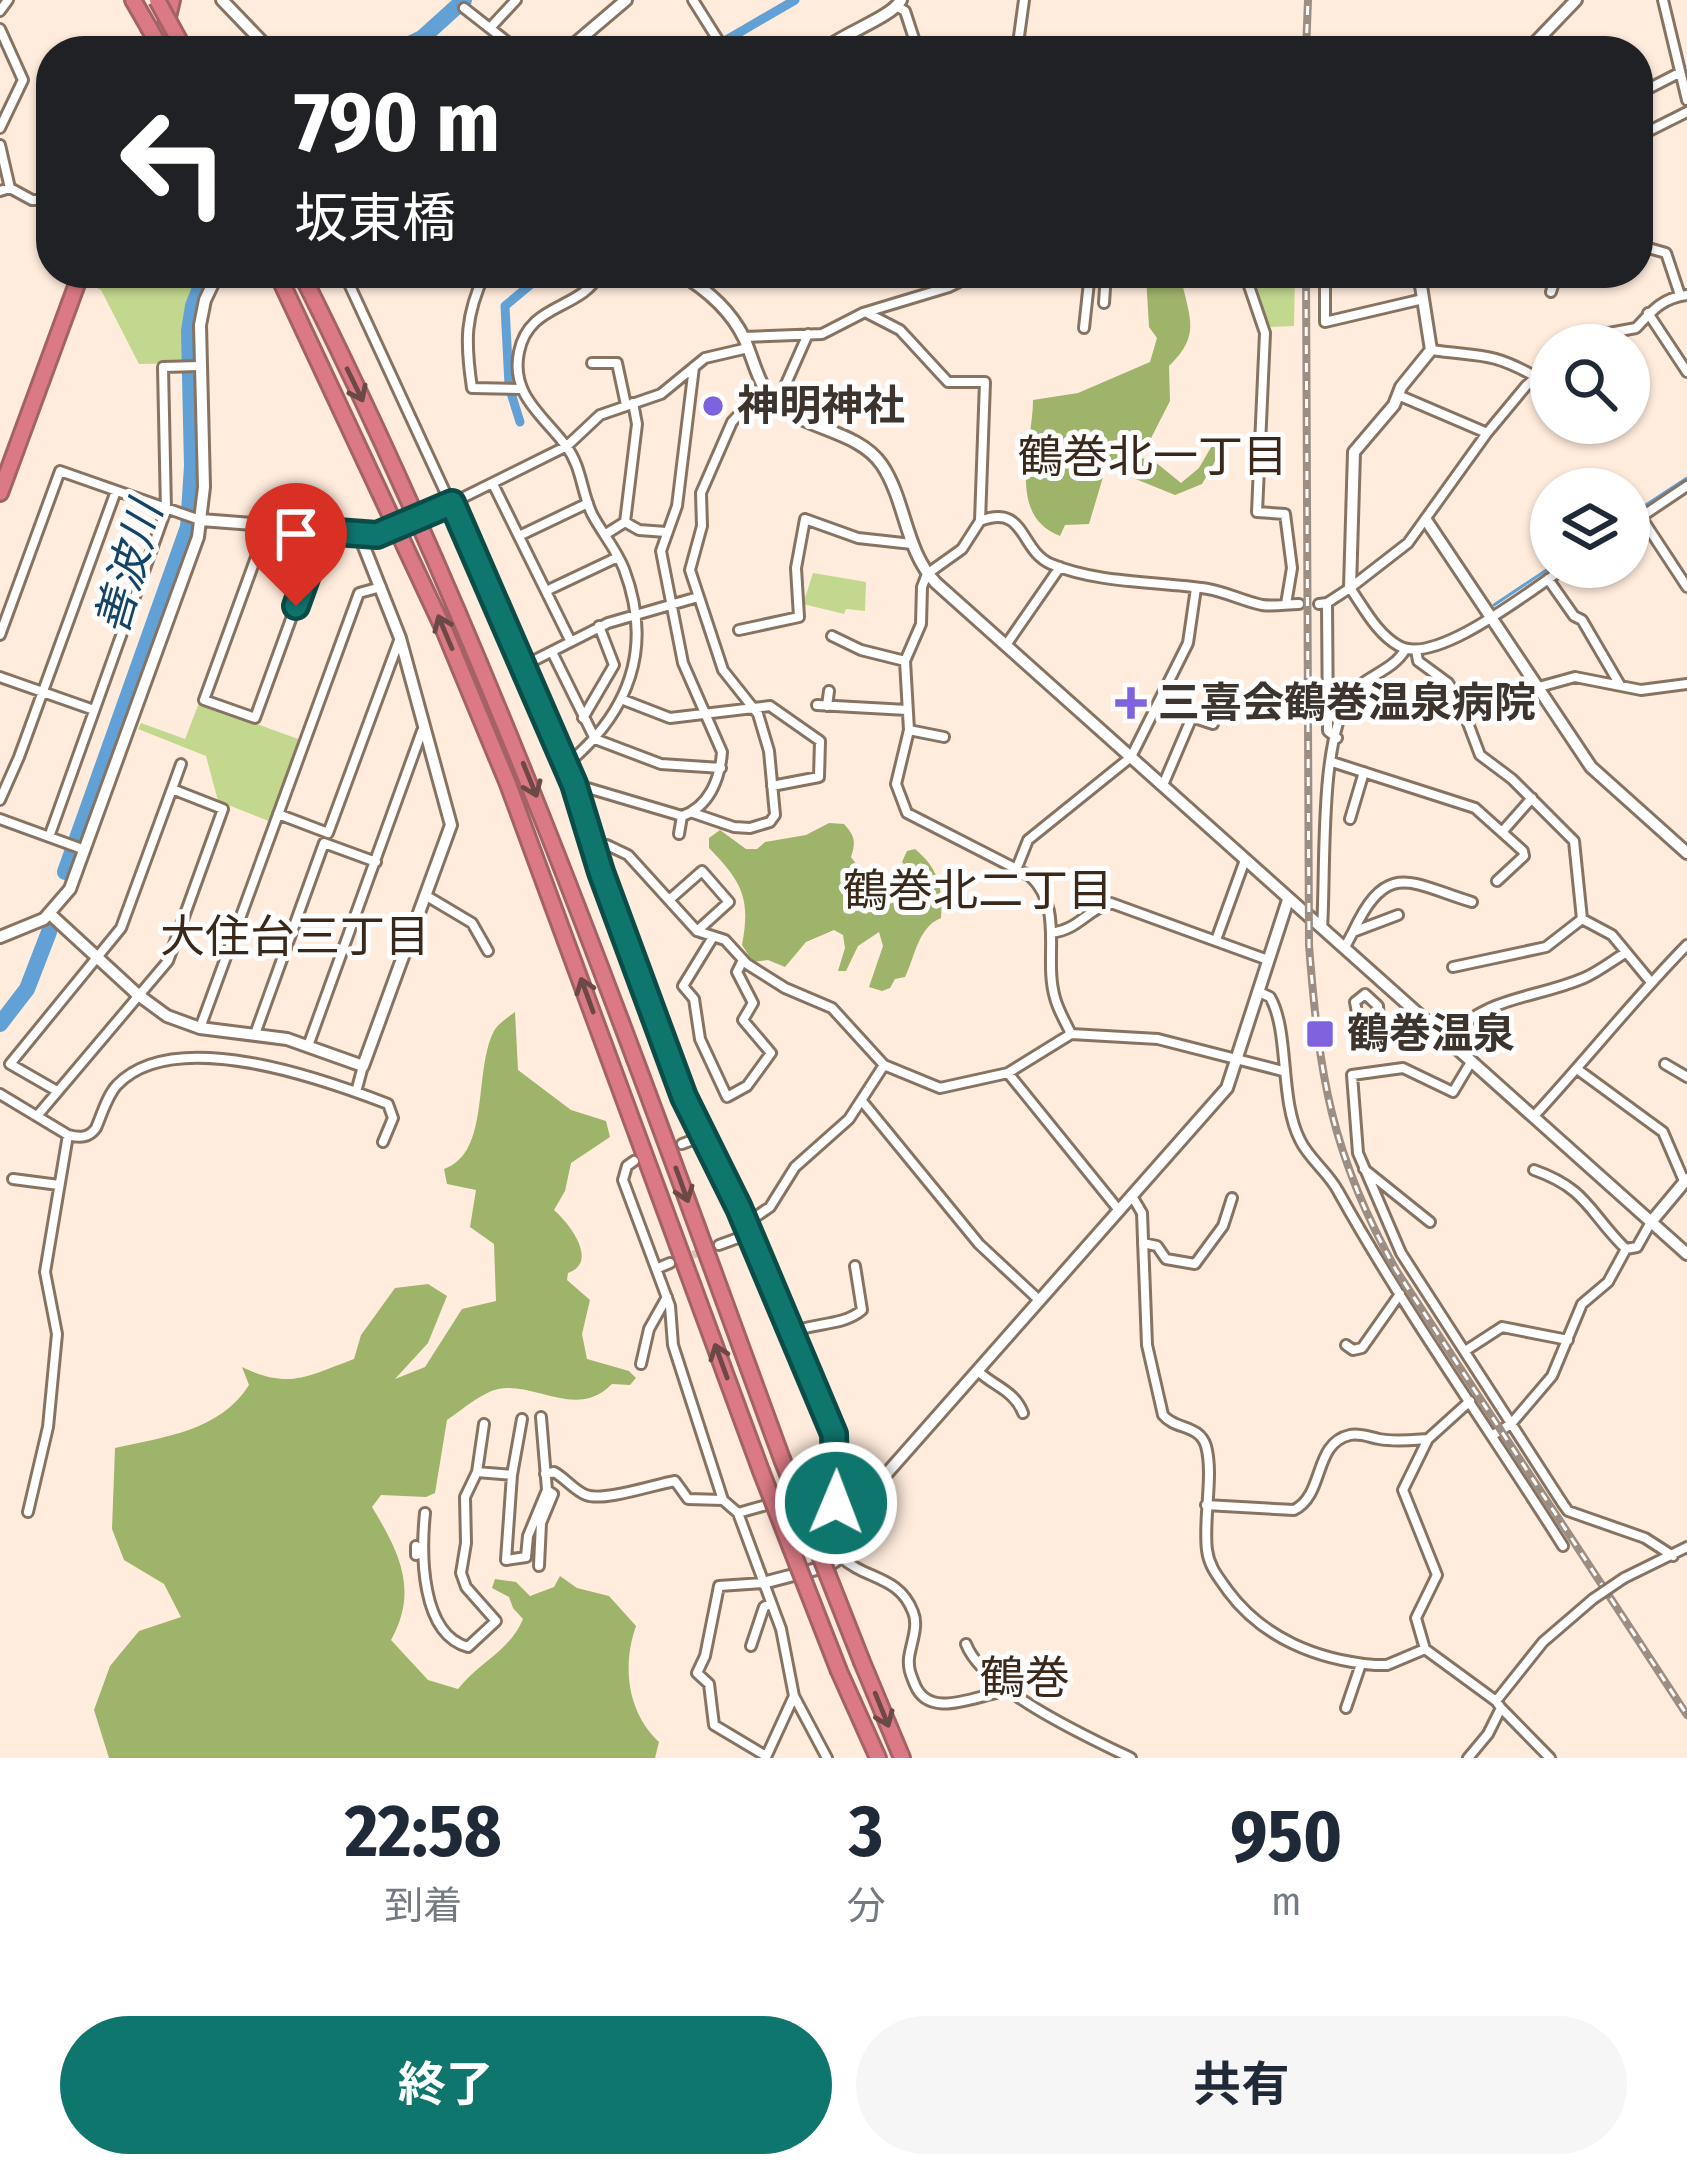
<!DOCTYPE html>
<html lang="ja">
<meta charset="utf-8">
<style>
:root{--surface:#fff;--page:#f6f6f7;--text:#1f2937;--muted:#747a83;--accent:#0f766e}
body{margin:0;font-family:"Fira Sans Condensed","Noto Sans JP",sans-serif;background:var(--page);color:var(--text);height:100vh;display:flex;flex-direction:column;font-size:45px;white-space:nowrap}
*{box-sizing:border-box;margin:0}
p{font-size:39px;color:var(--muted)}
.icon{flex:none;width:66px;height:66px;fill:none;stroke:currentColor;stroke-width:2;stroke-linecap:round;stroke-linejoin:round}
.map{position:relative;height:1758px;overflow:hidden}
.sheet{display:flex;flex-direction:column;background:var(--surface);flex:1}
.sheet>*{flex:none}
.banner{position:absolute;left:36px;top:36px;width:1617px;height:252px;border-radius:48px;box-shadow:0 3px 9px #0004;background:#202124;color:#fff;overflow:hidden}
.controls{position:absolute;left:1530px;top:324px;display:grid;gap:24px}
.controls a{display:grid;place-items:center;width:120px;height:120px;border-radius:50%;background:var(--surface);box-shadow:0 3px 9px #0004;font-size:60px}
.pin{position:absolute;display:grid;place-items:center;width:102px;height:102px;color:#fff;margin:-123px -51px;border-radius:50% 50% 50% 0;rotate:-45deg;box-shadow:0 0 12px #0007}
.pin .icon{rotate:45deg}
.me{position:absolute;width:132px;margin:-66px;rotate:1deg;stroke-linejoin:round;filter:drop-shadow(0 0 9px #0008)}
.turn{display:flex;align-items:center;gap:42px;height:252px;padding:0 60px;font-size:54px}
.turn .icon{width:156px;height:156px;stroke-width:2.5}
.turn b{display:block;font-size:84px;line-height:102px}
.eta{display:flex;justify-content:space-evenly;align-items:center;height:204px;text-align:center}
.eta b{font-size:72px;font-weight:700;line-height:84px}
.primary-button{display:flex;gap:24px;margin-top:auto;padding:24px 60px}
.primary-button a{flex:1;height:138px;border-radius:72px;background:var(--accent);color:#fff;font-size:48px;font-weight:700;line-height:138px;text-align:center}
.primary-button a+a{background:var(--page);color:var(--text)}
.map>svg:first-child{display:block}
.green{fill:#c1d88e}
.forest{fill:#9eb46b}
.lines{fill:none;stroke-linecap:round;stroke-linejoin:round}
.stream{stroke:#62a1d5;stroke-width:3}
.canal{stroke:#62a1d5;stroke-width:9}
.river{stroke:#62a1d5;stroke-width:16}
.street-tunnel{stroke:#d8c7ba;stroke-width:8;stroke-dasharray:8 4;stroke-linecap:butt}
.street-casing{stroke:#877362;stroke-width:14}
.secondary-casing{stroke:#877362;stroke-width:16}
.highway-casing{stroke:#a46266;stroke-width:20}
.street{stroke:#fff;stroke-width:8}
.secondary{stroke:#fff;stroke-width:10}
.highway{stroke:#db7a84;stroke-width:14}
.rail-casing{stroke:#9c8e83;stroke-width:8}
.rail{stroke:#fdfdfd;stroke-width:3;stroke-dasharray:9;stroke-linecap:butt}
.street-bridge-casing{stroke:#877362;stroke-width:14;stroke-linecap:butt}
.secondary-bridge-casing{stroke:#877362;stroke-width:16;stroke-linecap:butt}
.highway-bridge-casing{stroke:#a46266;stroke-width:20;stroke-linecap:butt}
.street-bridge{stroke:#fff;stroke-width:8}
.secondary-bridge{stroke:#fff;stroke-width:10}
.highway-bridge{stroke:#db7a84;stroke-width:14}
.oneway{stroke:#6c4947}
.route-casing{stroke:#0a4d48;stroke-width:30}
.route{stroke:#0f766e;stroke-width:21}
.poi-dot{fill:#7f62dd;stroke:#fdfdfd;stroke-width:4.5}
.labels{text-anchor:middle;dominant-baseline:central;stroke-width:10;stroke-linejoin:round;paint-order:stroke}
.poi-label{font-size:42px;font-weight:bold;fill:#3d342d;stroke:#fdfdfd;text-anchor:start}
.neighbourhood-label{font-size:45px;fill:#3a291a;stroke:#fdfdfd}
.water-label{font-size:45px;font-style:italic;fill:#134366;stroke:#fdfdfd}
</style>
<div class="map">
<svg width="1687" height="1758" viewBox="0 0 1687 1758">
<rect width="100%" height="100%" fill="#ffecdd"/>
<path class="green" d="M91,273H209L196,304L192,363L139,364L101,290L88,283Z
M1244,273H1295L1294,326L1268,327L1253,277L1246,278Z
M813,573L866,582L865,611L846,609L844,614L803,604Z
M199,703L301,740L271,822L218,801L206,756L138,729L141,723L185,739Z"/>
<path class="forest" d="M1155,273H1180C1188,316 1203,333 1169,366L1170,401L1147,446L1114,440L1112,451L1154,461L1181,483L1199,468L1217,437L1225,444L1202,484L1175,495L1106,467L1089,524L1065,525L1060,536C1005,515 1033,444 1033,400L1078,393L1150,362L1157,338L1149,327L1146,276Z
M829,823L844,824C855,836 856,842 851,857L862,872L876,881L883,880L878,898L884,904C902,904 912,893 915,876L902,862L907,851L915,849C939,869 943,888 941,918C918,927 915,957 905,977L895,979L890,988L882,991L869,987L883,946L879,932L858,946L846,971H838L845,948L843,935L834,930L806,942L785,967L768,960L753,962L742,945C751,898 742,882 709,848V838L720,830L746,849H757L765,842L806,835Z
M515,1012L518,1070L571,1110L606,1121L610,1137L571,1163L565,1191L554,1210C570,1224 599,1262 568,1273L567,1280L590,1300L582,1334L587,1359L629,1371L636,1378L630,1385L612,1384C577,1420 536,1382 498,1389C481,1393 462,1410 447,1420L435,1493L426,1497L381,1495L372,1507C399,1552 419,1590 391,1640L428,1680L458,1689C480,1661 509,1652 523,1619L513,1608L509,1597L492,1588L495,1579L516,1582L530,1596L554,1587L560,1576L577,1588L609,1596L636,1626C622,1666 627,1712 659,1742L655,1758H109L94,1710L110,1666L139,1631L181,1617L164,1584L124,1560L112,1529L115,1448C164,1437 220,1431 249,1385L242,1367C289,1390 308,1376 354,1359L361,1335L395,1288L428,1284L447,1296L428,1343L395,1379L425,1367L462,1309L496,1301L494,1244L470,1227L476,1190L447,1184L444,1169C491,1153 473,1071 494,1031C498,1024 508,1017 515,1012Z"/>
<g class="lines">
<path class="stream" d="M1629,516L1687,478
M1494,605L1551,567"/>
<path class="canal" d="M723,42L795,0
M709,51L717,46
M509,385L505,306L530,285L537,273
M511,393L520,422"/>
<path class="river" d="M395,51L422,38L464,0
M65,872L188,527L192,466L189,331L193,306L206,273
M0,1024L27,989L49,932"/>
<path class="street-tunnel" d="M670,1263L719,1245"/>
<g class="street-casing">
<path id="street" d="M693,0L725,51
M1663,0L1687,100
M898,7L905,11L918,51
M464,8L519,51
M0,11L8,0
M490,28L516,0
M0,29L23,80L0,128
M1017,51L1024,0
M1638,94L1679,73
M1638,121L1645,133L1687,112
M0,145L10,188
M0,191L10,188L32,200H51
M1638,245L1666,253L1680,295
M344,273L525,665L574,784L601,872L684,1097L739,1208L834,1434L836,1503L842,1512L857,1519
M485,273C465,316 465,341 472,388L522,389
M1344,273L1325,277V322L1423,299
M1249,286L1265,333L1257,512L1285,514L1292,568L1286,604
M1551,292L1557,273
M1104,303L1106,273
M867,313L900,330L948,382H985L980,521
M1648,313L1687,372
M1084,328L1090,273
M743,337L822,334L863,313L949,287L977,273
M1587,345L1593,336L1636,328C1652,311 1662,298 1687,295
M1431,350C1480,357 1490,351 1536,377
M592,363H617L626,405
M1398,395L1487,433
M777,404L808,334
M493,484L570,640
M452,503L567,446L600,415L661,394L705,358L748,348
M1641,517L1687,587
M625,522L637,424L633,403
M1629,525L1687,486
M267,527L204,700L255,718L323,531
M606,534L625,522L639,530L666,532
M519,536L588,503
M1548,579L1574,616L1582,620L1620,685
M1350,588C1364,608 1377,634 1399,646C1436,667 1533,588 1566,567
M546,591L618,557
M1327,603L1328,731L1337,738
M1319,604L1327,603L1350,588L1408,543L1487,433L1526,386L1536,377H1551
M739,630L799,617L796,568L805,519L858,538L912,544
M0,635L60,471L200,520
M832,636L861,650L905,661
M1006,645L1060,567
M1416,650L1418,661L1448,683L1460,702L1480,755L1512,779L1574,841L1582,919
M552,652L595,739L661,764L721,768
M525,665L608,623L698,597
M0,677L94,710
M621,699L670,718L770,706L820,741L819,777L772,786
M1460,702L1499,698L1575,677L1641,690L1687,684
M817,705L907,710
M827,706L829,691
M1158,706L1213,724
M583,718L614,665L599,626
M909,730L944,737
M1332,762L1475,808L1523,851L1524,856L1497,881
M566,765C629,713 654,648 624,569C616,549 602,533 592,514C581,491 582,467 566,446C544,416 510,395 519,352C529,302 581,311 600,273
M574,784L682,816C709,807 720,779 722,752L683,663L661,551L677,506L694,367
M1163,785L1192,717
M172,789L181,764
M0,800L19,757L116,491
M693,813L734,827L750,828L770,822L775,815L769,751L758,714L723,670L690,570L702,526L701,493L732,422L764,388
M278,814L328,833L400,638
M0,819L85,850
M1350,819L1364,772
M1502,832L1532,798
M679,834L682,816
M49,837L166,510L163,367L200,366
M593,845H607L628,855L697,931L725,940L747,964L785,988L832,1008L884,1065L940,1088L1008,1073L1071,1034L1158,1039L1283,1071
M1016,870L1028,840L1131,757L1188,643L1196,588
M425,895L472,923L488,951
M669,900L702,871L729,902L697,931
M1582,919L1612,935L1650,981
M1322,928C1326,870 1319,745 1349,697C1363,676 1392,672 1405,650
M1353,932C1387,858 1412,884 1472,902
M1051,933C1080,929 1086,910 1111,903L1268,960
M713,937L683,986L694,999L700,1039L727,1097L747,1086L771,1053L743,1020L753,1003L737,972L743,960
M1216,940L1245,860
M1345,947L1353,932L1398,915
M1453,967L1546,947L1582,919
M1259,992L1270,997C1290,1032 1279,1099 1300,1140C1309,1159 1328,1172 1338,1191C1406,1313 1488,1427 1563,1546
M1365,994L1378,1006L1379,1024L1400,1027L1388,1036L1362,1038L1355,1002Z
M200,1028L359,593L381,587
M255,1034L324,843L376,862
M1071,1034C1066,1023 1058,1010 1055,998C1043,957 1065,909 1030,876L907,813L896,784L909,730L905,661L921,624L922,587L927,574L962,549L980,521C1026,503 1019,550 1051,564C1100,584 1156,581 1208,589C1226,592 1243,601 1262,605C1274,607 1286,604 1299,604
M1446,1039C1491,994 1532,1000 1584,978C1598,972 1612,961 1625,953
M308,1046L422,731
M1471,1062L1453,1092L1403,1068L1352,1075L1358,1153L1401,1253L1563,1504L1568,1511L1645,1538L1673,1556
M1665,1064L1687,1077
M1577,1069L1663,1132L1684,1181
M1008,1073L1118,1209
M356,1092L363,1066
M0,1094L68,1135C80,1138 89,1138 96,1128C102,1114 107,1096 117,1085C174,1025 323,1079 388,1104L393,1118L383,1142
M862,1101L979,1244L1039,1300
M37,1116L168,961L223,809L172,789L121,928L10,1064L57,1091
M1534,1116C1586,1060 1633,1000 1687,945
M682,1144L703,1136
M634,1161L627,1166L623,1180L670,1306L673,1345L723,1500L738,1513L781,1629L794,1696L827,1758
M1364,1169L1430,1222
M1534,1170C1588,1189 1589,1213 1626,1249L1637,1247L1651,1222
M13,1179L59,1185
M1132,1196L1142,1213L1147,1345L1163,1415C1175,1430 1199,1424 1206,1446C1214,1475 1203,1519 1207,1550C1209,1567 1219,1578 1228,1591C1263,1638 1317,1660 1375,1665H1387L1425,1649
M745,1224L770,1207L795,1167L849,1119L884,1065
M1143,1243L1157,1246L1166,1259L1195,1264L1223,1226L1232,1198
M719,1245L749,1234
M658,1268L670,1263
M790,1333C813,1322 842,1327 862,1310L855,1266
M1346,1345L1353,1350L1362,1348L1400,1294
M1465,1351L1502,1327L1568,1340
M641,1364L649,1329L667,1297
M978,1371C993,1386 1014,1390 1023,1413
M1470,1401L1428,1439L1403,1490L1437,1575L1416,1618L1425,1649L1496,1701
M522,1419L512,1475L506,1560L526,1557L528,1536L547,1490L541,1417
M1493,1435L1511,1424L1552,1376L1582,1304L1608,1282L1626,1249
M477,1472L484,1424
M545,1474L554,1472C565,1478 575,1491 586,1495C604,1502 656,1484 675,1481L688,1499L723,1500
M1206,1505L1294,1510C1325,1495 1313,1443 1350,1435C1360,1433 1369,1437 1379,1439C1395,1442 1412,1440 1428,1439
M28,1512L48,1427L57,1334L45,1272L68,1135
M425,1513C421,1552 420,1634 468,1647L496,1621L466,1587L461,1573L466,1543L465,1497L477,1472L512,1475
M738,1513L834,1486
M416,1555V1546
M841,1557C865,1580 899,1575 913,1612C919,1626 911,1643 909,1658C908,1669 911,1675 915,1685C930,1721 978,1694 1007,1691
M539,1566L541,1523L553,1494L547,1490
M1624,1578L1687,1547
M763,1583L719,1586L705,1656L697,1673L709,1684L714,1725L766,1756
M966,1644C983,1689 1087,1737 1131,1758
M751,1646L764,1607L771,1603
M1346,1708L1361,1664
M1501,1708L1550,1758
M766,1757L794,1696
M1468,1758L1488,1734L1501,1708L1496,1701L1543,1642L1593,1599"/>
</g>
<g class="secondary-casing">
<path id="secondary" d="M222,0L271,51
M566,51L626,0
M822,51C843,33 891,18 901,0
M1527,51L1576,0
M679,273C706,289 730,309 744,338C754,360 758,387 777,404C807,430 859,431 882,465C906,501 905,551 936,583L1687,1254
M433,511L452,503
M201,520L383,534
M1426,520L1591,767L1687,853
M1350,588L1354,452L1394,405L1401,387L1431,350L1419,273
M50,914L137,994L167,1016L200,1028L287,1039L363,1066L451,825L400,638L359,534
M0,937L44,919L70,889L198,537L204,487L200,325L205,300L218,273
M1400,1027L1413,1013
M1651,1222L1687,1179
M763,1583L828,1566L841,1557L873,1489L1227,1088L1288,900"/>
</g>
<g class="highway-casing">
<path id="highway" d="M133,0L148,26
M160,51L172,0
M277,273L445,632L508,784L761,1471
M301,273C493,655 635,1058 782,1459
M0,493L81,273
M862,1662L902,1758
M839,1671L878,1758"/>
</g>
<use href="#street" class="street"/>
<use href="#secondary" class="secondary"/>
<use href="#highway" class="highway"/>
<g class="rail-casing">
<path id="rail" d="M1306,51L1308,0
M1306,273L1309,945C1319,1075 1331,1154 1396,1270L1687,1715"/>
</g>
<use href="#rail" class="rail"/>
<g class="street-bridge-casing">
<path id="street-bridge" d="M1593,1599L1624,1578"/>
</g>
<g class="secondary-bridge-casing">
<path id="secondary-bridge" d="M383,534L433,511"/>
</g>
<g class="highway-bridge-casing">
<path id="highway-bridge" d="M157,0L185,51
M148,26L162,51
M782,1459L862,1662
M761,1471L839,1671"/>
</g>
<use href="#street-bridge" class="street-bridge"/>
<use href="#secondary-bridge" class="secondary-bridge"/>
<use href="#highway-bridge" class="highway-bridge"/>
</g>
<defs><path id="oneway-shaft" d="M-6 0H5M1.5-3L5.5 0L1.5 3" fill="none" stroke-width="1.6" stroke-linecap="round" stroke-linejoin="round" transform="scale(3)"/></defs>
<g class="oneway">
<use href="#oneway-shaft" transform="translate(355 385) rotate(64)"/>
<use href="#oneway-shaft" transform="translate(445 632) rotate(-113)"/>
<use href="#oneway-shaft" transform="translate(530 780) rotate(68)"/>
<use href="#oneway-shaft" transform="translate(587 995) rotate(-110)"/>
<use href="#oneway-shaft" transform="translate(682 1185) rotate(70)"/>
<use href="#oneway-shaft" transform="translate(721 1361) rotate(-110)"/>
<use href="#oneway-shaft" transform="translate(882 1710) rotate(68)"/>
</g>
<g class="lines">
<g class="route-casing">
<path id="route" d="M296,606L323,531L377,535L452,503L574,784L601,872L684,1097L739,1208L834,1434L836,1503"/>
</g>
<use href="#route" class="route"/>
</g>
<g class="poi-dot">
<circle cx="713" cy="406" r="12"/>
<path d="M1125 685h12v12h12v12h-12v12h-12v-12h-12v-12h12z"/>
<rect x="1305" y="1019" width="30" height="30" rx="6"/>
</g>
<g class="labels">
<g class="poi-label">
<text x="737" y="406">神明神社</text>
<text x="1158" y="703">三喜会鶴巻温泉病院</text>
<text x="1347" y="1034">鶴巻温泉</text>
</g>
<g class="neighbourhood-label">
<text x="1153" y="457">鶴巻北一丁目</text>
<text x="978" y="891">鶴巻北二丁目</text>
<text x="295" y="937">大住台三丁目</text>
<text x="1025" y="1678">鶴巻</text>
</g>
<g class="water-label">
<text transform="translate(129 568) rotate(-74)">善波川</text>
</g>
</g>
</svg>
<div class="controls">
<a><svg class="icon" aria-label="search" viewBox="0 0 24 24"><circle cx="10" cy="10" r="6"/><path d="M15 15l6 6"/></svg></a>
<a><svg class="icon" aria-label="layers" viewBox="0 0 24 24"><path d="M12 4l9 5-9 5-9-5zM3 14l9 5 9-5"/></svg></a>
</div>
<div class="pin" style="left:296px;top:606px;background:#d93025"><svg class="icon" aria-label="arrive" viewBox="0 0 24 24"><path d="M6 21V4h12l-3 4 3 4H6"/></svg></div>
<svg class="me" style="left:836px;top:1503px" viewBox="-20 -20 40 40"><circle r="17" fill="#0f766e" stroke="#fff" stroke-width="3"/><path d="M0-11L8 9 0 5-8 9z" fill="#fff"/></svg>
<div class="banner">
<div class="turn"><svg class="icon" aria-label="left" viewBox="0 0 24 24"><path d="M17 20v-9H6M10 6l-5 5 5 5"/></svg><div><b>790 m</b>坂東橋</div></div>
</div>
</div>
<section class="sheet">
<div class="eta">
<div><b>22:58</b><p>到着</p></div>
<div><b>3</b><p>分</p></div>
<div><b>950</b><p>m</p></div>
</div>
<div class="primary-button"><a>終了</a><a>共有</a></div>
</section>
